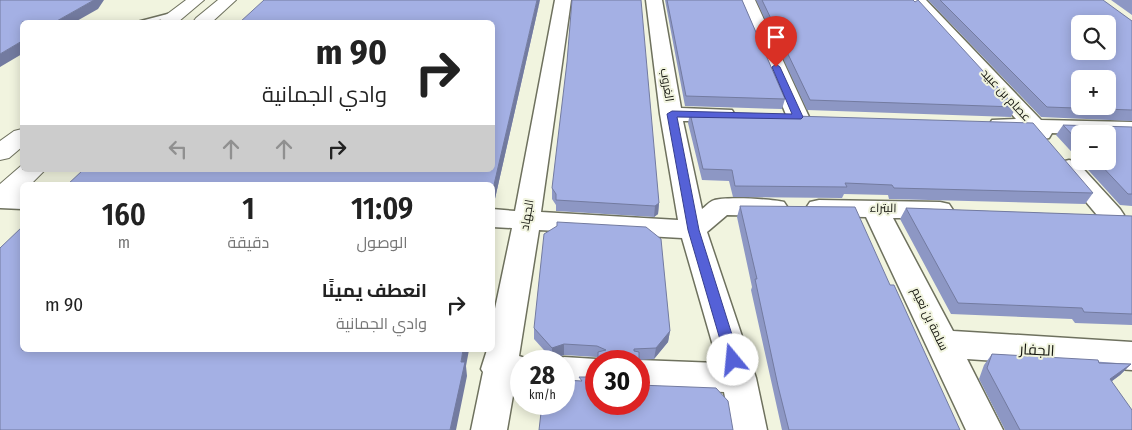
<!DOCTYPE html>
<html lang="ar">
<meta charset="utf-8">
<style>
:root{--surface:#fff;--page:#f6f6f6;--text:#222;--muted:#767676}
body{margin:0;font-family:"Fira Sans Condensed",Cairo,sans-serif;background:var(--page);color:var(--text);direction:rtl;height:100vh;display:flex;flex-direction:column;font-size:19px;white-space:nowrap}
*{box-sizing:border-box;margin:0}
p{font-size:16px;color:var(--muted)}
.icon{flex:none;width:28px;height:28px;fill:none;stroke:currentColor;stroke-width:2;stroke-linecap:round;stroke-linejoin:round}
.map{position:relative;flex:1;overflow:hidden;direction:ltr}
.side{position:absolute;left:20px;top:182px;width:475px;height:170px;display:flex;flex-direction:column;background:var(--surface);border-radius:8px;box-shadow:0 2px 12px #0003;direction:rtl}
.side>*{flex:none}
.guide{position:absolute;left:20px;top:20px;width:475px;height:152px;border-radius:8px;box-shadow:0 2px 12px #0003;direction:rtl;background:#fff;color:var(--text);overflow:hidden}
.tools{position:absolute;left:1071px;top:15px;display:grid;gap:10px}
.tools a{display:grid;place-items:center;width:45px;height:45px;border-radius:8px;background:var(--surface);box-shadow:0 2px 12px #0003;font-size:25px}
.speed{position:absolute;left:510px;top:350px;display:flex;gap:10px;font-size:25px;font-weight:700;text-align:center}
.speed>*{display:grid;place-content:center;width:65px;height:65px;border-radius:50%;background:var(--surface);box-shadow:0 2px 12px #0003;line-height:1}
.speed small{font-size:12px;font-weight:400}
.speed .limit{border:8px solid #d22;background:#fff;color:#111}
.pin{position:absolute;display:grid;place-items:center;width:42px;height:42px;color:#fff;margin:-51px -21px;border-radius:50% 50% 50% 0;rotate:-45deg;box-shadow:0 0 5px #0007}
.pin .icon{rotate:45deg}
.me{position:absolute;width:55px;margin:-28px;rotate:343deg;stroke-linejoin:round;filter:drop-shadow(0 0 4px #0008)}
.turn{display:flex;align-items:center;gap:18px;height:105px;padding:0 25px;font-size:22px}
.turn .icon{width:65px;height:65px;stroke-width:2.5}
.turn b{display:block;font-size:35px;line-height:42px}
.lanes{display:flex;align-items:center;height:48px;padding:0 25px;background:#0003;justify-content:center;gap:25px;direction:ltr}
.lanes .off{opacity:.35}
.eta{display:flex;justify-content:space-evenly;align-items:center;height:85px;text-align:center}
.eta b{font-size:30px;font-weight:600;line-height:35px}
ul{padding:0;list-style:none}
li{display:flex;align-items:center;gap:15px;height:75px;padding:0 25px}
li div{flex:1}
li b{display:block;font-size:19px}
li em{font-style:normal}
.map>svg:first-child{display:block}
.lines{fill:none;stroke-linecap:round;stroke-linejoin:round}
.lane-casing{stroke:#6e715e;stroke-width:3}
.street-casing{stroke:#6e715e;stroke-width:3}
.secondary-casing{stroke:#6e715e;stroke-width:2}
.lane{fill:#fff;fill-rule:evenodd}
.street{fill:#fff;fill-rule:evenodd}
.secondary{fill:#fff;fill-rule:evenodd}
.wall{fill:#8d97c4}
.shaded-wall{fill:#737ba0}
.building{fill:#a4b0e4;stroke:#737ba0;fill-rule:evenodd}
.route{fill:#5561d7;stroke:#373f8c}
.labels{text-anchor:middle;dominant-baseline:central;stroke-width:4;stroke-linejoin:round;paint-order:stroke}
.street-label{font-size:12px;fill:#14150e;stroke:#f1f4df}
.near-street-label{font-size:15px;fill:#14150e;stroke:#f1f4df}
</style>
<div class="map">
<svg width="1132" height="430" viewBox="0 0 1132 430">
<rect width="100%" height="100%" fill="#f1f4df"/>
<g class="lines">
<g class="lane-casing">
<path id="lane" d="M179,11H182V15L149,22H137Z"/>
</g>
<g class="street-casing">
<path id="street" d="M555,0H571L541,212L678,220L660,114L646,0H662L681,108L732,110L735,115L732,120L724,121H683L702,209C705,207 708,203 712,201C722,196 772,199 784,202L788,208L784,214L775,216L727,215L707,232L756,378L767,430H731L724,392L639,388V361H634L639,360L718,363L682,238L539,230L519,356L534,361H521V384H515L507,430H471L483,372L481,369L487,350H492V323L512,228L492,227V209L515,211Z
M739,0H755L809,117L806,122L798,123L790,122L787,117Z
M909,0H926L1041,120L1132,122V136L1052,133L1049,138C1040,140 1035,140 1028,132L992,130L989,125L992,120L1016,119Z
M1069,160L1077,162L1120,209L1124,215L1120,221L1111,224L1102,221L1061,172L1057,167L1061,162Z
M0,192L22,193V209L0,208Z
M819,200L940,202L949,204L953,210L949,216L940,218H893L953,331L1132,342V370L967,359L1003,430H966L866,217L819,216L810,214L806,208L810,202Z
M564,357L596,359L603,361H596V387L564,385V361H552Z"/>
</g>
<g class="secondary-casing">
<path id="secondary" d="M186,0H204L178,22H159L162,18Z
M218,0H236L212,22H193L196,18Z
M22,129V147L9,158L0,160V141L14,131Z
M22,165V170H45L30,185H22V192L9,204L0,206V184Z"/>
</g>
<use href="#lane" class="lane"/>
<use href="#street" class="street"/>
<use href="#secondary" class="secondary"/>
</g>
<path class="wall" d="M540,0L494,203H492V185Z
M665,0H742L785,99L782,109L685,106Z
M756,0H913L1016,107L1011,117L807,110Z
M928,0H1102L1132,21V121L1041,117Z
M1111,0H1132V15Z
M690,113L1093,193L1085,204L889,199L888,195L844,194L842,198L733,197L729,181L702,180L688,123Z
M1063,125L1132,127V206L1120,205L1080,161H1108L1080,134V161L1056,135Z
M552,188L659,203L658,214L654,217L556,211V205L552,199Z
M740,206L890,285L960,430H782L751,290L752,287L737,217Z
M906,208L1132,216V325L1075,323L1072,319L951,314L900,219Z
M534,328L670,331L668,342L654,359L639,360L598,358L596,357L564,355L552,359L534,339Z
M992,354L1131,364L1120,375L1112,381L1132,430H1005L979,379L984,365Z"/>
<path class="shaded-wall" d="M94,0H104L98,9L75,22H55Z
M537,0H540L494,203L493,189Z
M22,41V54L0,67V54Z
M659,203L658,214L654,217L655,206Z
M670,331L668,342L654,359L656,348Z
M564,344V355L552,359V348Z
M463,350H469L466,366L467,376L456,430H450L461,362Z
M1131,364L1120,375L1100,390L1110,379Z"/>
<path class="building" d="M0,0H94L55,22H22V41L0,54Z
M264,0H537L493,189L492,185H67L83,170H492V22H240Z
M572,0H641L659,203L655,206L556,200V194L552,188L567,62Z
M667,0H742L785,99L686,96Z
M762,0H913L915,2L918,0L1016,107L810,100Z
M940,0H1103L1132,21V110L1047,107ZM1080,24H1108V51H1080ZM1080,79H1108V106H1080Z
M690,113L1033,123L1093,193L894,188L892,185L845,183L847,187L735,186L732,170L703,169Z
M1063,125L1132,127V194H1128L1097,161H1108V134H1080V143Z
M740,206L855,207L890,285H894L960,430H789L778,386L755,279H757Z
M906,208L1132,216V314L1084,312L1082,308L958,303Z
M557,222L646,227L661,239L670,331L656,348L634,349V351L639,352V361H598V352L606,350L597,346L564,344L552,348L534,328L544,234L557,226Z
M22,227V350H463L461,362H465L450,430H0V248Z
M992,354L1098,360L1099,363L1131,364L1110,379L1132,410V430H1020L987,368Z
M579,377H596V404H639V385L716,388L728,401L733,430H539L542,404H564V380L582,381Z"/>
<path class="route" d="M776,64L780,67L803,117L801,119L677,117L699,230L740,360L738,364L733,366L728,364L726,360L688,230L667,114L672,111L792,114L772,67Z"/>
<g class="labels">
<g class="street-label">
<text transform="translate(667 85) rotate(81)">الغروب</text>
<text transform="translate(1006 95) rotate(47)">عصام بن عبيد</text>
<text transform="translate(883 208) rotate(1)">البتراء</text>
<text transform="translate(527 215) rotate(-80)">الجهاد</text>
<text transform="translate(930 319) rotate(64)">سلمة بن نعيم</text>
</g>
<g class="near-street-label">
<text transform="translate(1037 350) rotate(3)">الجفار</text>
</g>
</g>
</svg>
<div class="tools">
<a><svg class="icon" aria-label="search" viewBox="0 0 24 24"><circle cx="10" cy="10" r="6"/><path d="M15 15l6 6"/></svg></a>
<a>+</a>
<a>−</a>
</div>
<div class="speed"><div>28<small>km/h</small></div><div class="limit">30</div></div>
<div class="pin" style="left:776px;top:67px;background:#d93025"><svg class="icon" aria-label="arrive" viewBox="0 0 24 24"><path d="M6 21V4h12l-3 4 3 4H6"/></svg></div>
<svg class="me" style="left:733px;top:360px" viewBox="-20 -20 40 40"><circle r="19" fill="#fff"/><path d="M0-13L10 11 0 6-10 11z" fill="#5561d7"/></svg>
<div class="guide">
<div class="turn"><svg class="icon" aria-label="right" viewBox="0 0 24 24"><path d="M7 20v-9h11M14 6l5 5-5 5"/></svg><div><b>90 m</b>وادي الجمانية</div></div>
<div class="lanes"><svg class="icon off" aria-label="left" viewBox="0 0 24 24"><path d="M17 20v-9H6M10 6l-5 5 5 5"/></svg><svg class="icon off" aria-label="ahead" viewBox="0 0 24 24"><path d="M12 20V5M6 11l6-6 6 6"/></svg><svg class="icon off" aria-label="ahead" viewBox="0 0 24 24"><path d="M12 20V5M6 11l6-6 6 6"/></svg><svg class="icon" aria-label="right" viewBox="0 0 24 24"><path d="M7 20v-9h11M14 6l5 5-5 5"/></svg></div>
</div>
<section class="side">
<div class="eta">
<div><b>11:09</b><p>الوصول</p></div>
<div><b>1</b><p>دقيقة</p></div>
<div><b>160</b><p>m</p></div>
</div>
<ul>
<li><svg class="icon" aria-label="right" viewBox="0 0 24 24"><path d="M7 20v-9h11M14 6l5 5-5 5"/></svg><div><b>انعطف يمينًا</b><p>وادي الجمانية</p></div><em>90 m</em></li>
</ul>
</section>
</div>
